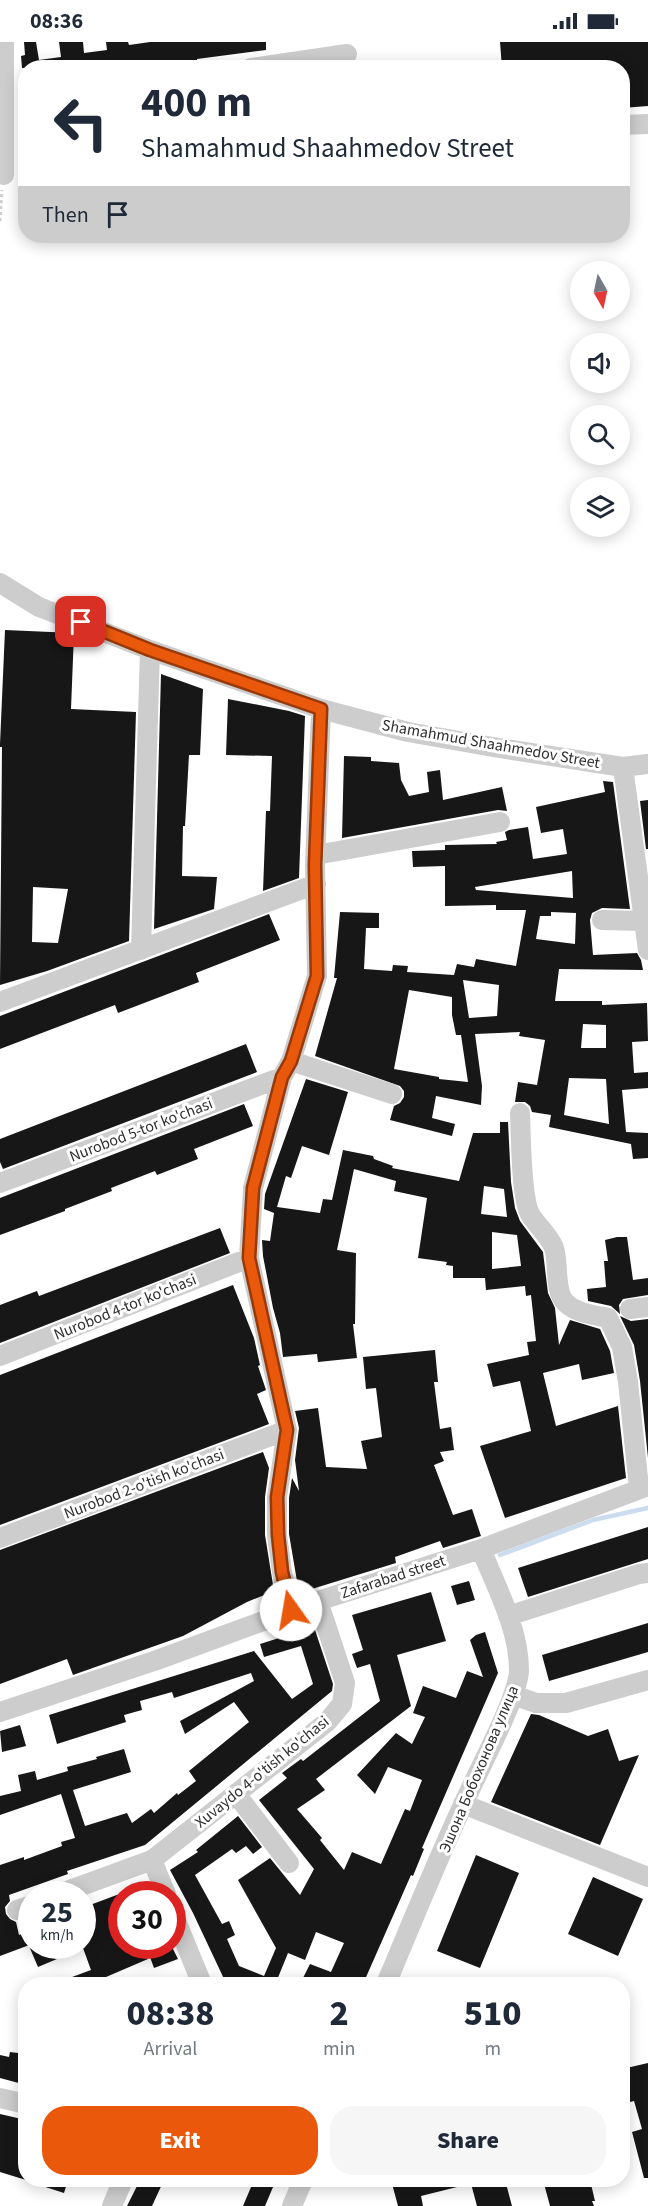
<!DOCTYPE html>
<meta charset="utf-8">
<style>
:root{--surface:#fff;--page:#f6f6f7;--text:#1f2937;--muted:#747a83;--accent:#ea580c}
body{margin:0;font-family:"Source Sans 3",sans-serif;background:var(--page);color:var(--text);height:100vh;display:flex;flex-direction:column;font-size:22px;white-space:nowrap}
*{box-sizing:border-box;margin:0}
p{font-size:20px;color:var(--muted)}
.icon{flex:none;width:33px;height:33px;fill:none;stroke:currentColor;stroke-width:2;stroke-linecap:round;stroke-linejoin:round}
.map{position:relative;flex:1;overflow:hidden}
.side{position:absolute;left:18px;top:1935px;width:612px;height:210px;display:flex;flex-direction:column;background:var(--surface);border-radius:24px;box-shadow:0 3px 15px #0003}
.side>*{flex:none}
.hud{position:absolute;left:18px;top:18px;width:612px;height:183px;border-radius:24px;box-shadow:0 3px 15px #0003;background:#fff;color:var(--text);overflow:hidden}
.needle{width:39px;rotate:171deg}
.buttons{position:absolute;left:570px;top:219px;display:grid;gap:12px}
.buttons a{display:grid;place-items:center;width:60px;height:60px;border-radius:50%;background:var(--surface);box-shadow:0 3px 15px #0003;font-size:30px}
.speed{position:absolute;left:18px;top:1839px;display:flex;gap:12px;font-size:30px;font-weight:700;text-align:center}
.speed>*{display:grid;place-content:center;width:78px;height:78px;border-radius:50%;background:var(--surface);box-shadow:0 3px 15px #0003;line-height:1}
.speed small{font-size:15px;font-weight:400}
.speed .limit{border:9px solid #d22;background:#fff;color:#111}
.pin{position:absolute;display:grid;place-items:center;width:51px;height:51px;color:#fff;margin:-26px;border-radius:12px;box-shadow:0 3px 9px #0006}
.me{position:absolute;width:66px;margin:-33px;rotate:347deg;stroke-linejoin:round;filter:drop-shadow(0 0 4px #0008)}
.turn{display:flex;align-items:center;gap:21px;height:126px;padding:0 24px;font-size:27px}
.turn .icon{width:78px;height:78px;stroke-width:2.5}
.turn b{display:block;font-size:42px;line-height:51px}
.then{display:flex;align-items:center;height:57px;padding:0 24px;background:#0003;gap:12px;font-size:22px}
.eta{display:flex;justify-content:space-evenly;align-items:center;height:102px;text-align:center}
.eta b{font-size:36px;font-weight:800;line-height:42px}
.cta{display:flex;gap:12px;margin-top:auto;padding:12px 24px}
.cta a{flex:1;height:69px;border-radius:24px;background:var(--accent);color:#fff;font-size:24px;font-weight:800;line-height:69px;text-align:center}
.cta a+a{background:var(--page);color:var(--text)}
.status{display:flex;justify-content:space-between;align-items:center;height:42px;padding:0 30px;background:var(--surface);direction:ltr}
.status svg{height:16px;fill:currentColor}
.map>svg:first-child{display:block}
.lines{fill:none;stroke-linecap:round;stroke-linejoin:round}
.stream{stroke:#cadcee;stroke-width:4.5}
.building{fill:#171717;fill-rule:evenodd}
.path{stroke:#cdcdcd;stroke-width:3;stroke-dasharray:3 3;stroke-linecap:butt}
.minor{stroke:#cdcdcd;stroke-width:20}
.route-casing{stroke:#983908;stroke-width:15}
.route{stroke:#ea580c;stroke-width:10}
.labels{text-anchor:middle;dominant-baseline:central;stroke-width:6;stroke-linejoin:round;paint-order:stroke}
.street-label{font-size:16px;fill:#303030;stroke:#fff}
</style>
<div class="status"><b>08:36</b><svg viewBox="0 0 49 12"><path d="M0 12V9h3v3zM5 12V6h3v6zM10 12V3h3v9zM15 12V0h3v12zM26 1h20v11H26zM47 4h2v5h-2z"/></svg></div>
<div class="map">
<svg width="648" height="2164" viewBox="0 0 648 2164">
<rect width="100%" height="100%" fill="#fff"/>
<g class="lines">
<path class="stream" d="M500,1513L593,1478L648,1466"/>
</g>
<path class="building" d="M24,0H36L39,18L61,15L59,0H83L84,11L107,8L106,0H128L129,3L150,0H266V8L197,17L198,24L184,26H181L180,20L138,26H22L21,14L25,13Z
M500,0H648V64L622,66V26H502Z
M5,588L74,591L71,667L136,670L129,899L47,929L0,943L2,705H0V702ZM33,845L68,847L58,901L32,900Z
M161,632L203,647L200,713H189L185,784H183L182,834L217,835L214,867L154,887Z
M228,657L289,669L305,674L299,836L263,849L266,769H270L272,714L226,713Z
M344,714L371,715V719L399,721L401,738L409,754L429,750L427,730L440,728L443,758L502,745L507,769L498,768L342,796Z
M603,739L613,740L630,867L602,866L592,871L590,878L593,913L637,911L641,918L643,928L559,927L555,959H602V963L647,961L648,999L632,1000L634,1031L648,1030V1046L622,1048L626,1090L648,1091V1116L633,1117L631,1102L549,1085L551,1073L532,1070L530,1064L525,1060H515L518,1040L537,1043L545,998L519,994L520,990L475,992L482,1044L481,1063L436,1054L432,1076L455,1082L452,1094L390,1078L394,1064L400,1061L404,1055V1049L400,1044L315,1014L337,936H334L340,870L379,871V886H366L364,927L392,929L393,923L408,924L407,930L454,933L457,922L474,925L476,917L516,924L526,868H496V863L445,864V824L413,825L412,809L445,808V803L497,802L496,800L507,798L505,790L509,788L528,785L533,817L567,812L563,787L541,791L536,765L605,750ZM572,829L573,856L476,848L475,845ZM551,870L576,871L575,902L536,897L540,874H551ZM463,938L499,943L497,974L469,976ZM409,948L452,955V973L456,993H461L468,1040L439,1037V1035L394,1027ZM583,982L606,983V1006H581ZM569,1036L606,1037L609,1082L564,1073Z
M648,758V807H646L640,759Z
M269,872L280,898L196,931L199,940L118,971L115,963L0,1007V974Z
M246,1002L257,1030L3,1127L0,1120V1097Z
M306,1037L348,1050L329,1113L302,1104L291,1136L286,1134L277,1165L320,1171L323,1157L332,1158L343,1108L373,1114L374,1117L393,1124L392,1126L459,1139L473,1091H500V1080H508L511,1140L515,1166L520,1179L543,1210L548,1251L555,1266L559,1303L570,1278L600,1287L610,1309L614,1331L582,1338L579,1322L543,1331L556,1384L618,1364L626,1436L505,1476L480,1404L531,1389L520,1339L493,1345L487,1322L529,1313L527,1300L536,1299L531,1253L526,1254L525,1244L486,1248L485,1236H453V1224L446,1223L447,1220L418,1216L427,1156L394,1149L396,1139L354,1127L337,1208L356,1211L355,1282H353L357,1316L318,1320L317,1312L283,1315L280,1291L273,1266L263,1214L262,1198L270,1199L274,1171L264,1167L265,1152ZM484,1144L504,1147L507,1175L481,1172ZM492,1190L517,1193L521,1224L492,1227Z
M244,1062L253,1084L194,1107L198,1117L157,1133L155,1129L111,1146L112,1149L65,1167V1169L0,1193V1156Z
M220,1186L230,1211L0,1301V1263L37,1249L39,1254Z
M617,1195H627L633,1238L648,1236V1253L623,1257L619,1263L620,1272L611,1264L588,1259L587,1247L606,1245L604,1219H608L605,1198Z
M233,1243L254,1296L260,1323L258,1324L266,1348L257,1352L269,1382L0,1483V1333Z
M620,1274L631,1279L648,1277V1416L640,1339L634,1303Z
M435,1308L438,1340H434L440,1387L451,1385L454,1408L440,1410L444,1419L434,1423L453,1473L472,1467L481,1494L443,1506L440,1499L395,1515L396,1521L299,1551L289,1492V1456L292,1436L299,1449L295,1418L299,1386L295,1369L318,1366L326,1425L367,1427L361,1399L382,1395L376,1346L366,1347L363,1315Z
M263,1410L269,1426L265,1455V1493L274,1549L247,1560L183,1594L73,1633L67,1617L0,1642V1508Z
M648,1485V1517L528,1555L518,1526Z
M469,1539L475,1558L457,1563L451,1544Z
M431,1550L446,1599L397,1613L411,1664L316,1737L325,1748L297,1767L322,1796L320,1798L344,1828L352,1810L381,1822L405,1767L410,1769L422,1738L388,1725L375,1752L357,1733L396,1691L412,1702L425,1675L413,1671L423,1644L456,1656L467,1629L483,1635L470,1598L476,1593L485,1590L498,1631L422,1806L424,1807L413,1834L411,1833L363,1942H300L310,1922L331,1930L344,1901L316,1890L305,1918L288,1911L277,1938L285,1942H234L225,1939L193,1871L170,1828L198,1810L196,1808L238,1774L262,1805L253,1812L246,1804L236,1811L232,1807L195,1833L222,1882L229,1879L235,1893L227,1897L239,1924L264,1934L276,1906L238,1838L270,1816L300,1853L314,1827L259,1758L287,1736L282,1731L301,1717L303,1719L380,1659L370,1622L357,1626L352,1612L363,1608L352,1573Z
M648,1581V1610L549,1639L542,1613Z
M314,1585L333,1642L332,1649L145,1803L67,1829L68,1832L9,1853L10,1859L5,1865L6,1872L10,1877L16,1880L19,1893L32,1888V1902L0,1914V1823L24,1815V1818L62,1804L61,1800L75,1796L61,1752L0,1773V1754L21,1749L18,1733L35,1729L37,1738L68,1729L67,1725L97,1717L96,1715L124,1707L131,1730L73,1748L85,1784L127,1771L132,1781L151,1767L154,1771L177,1751L178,1753L196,1739L189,1729L249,1680L234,1660L185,1692L180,1679L254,1639L251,1631L174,1656L172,1650L140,1659L142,1668L124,1673L126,1680L57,1702L49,1673L254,1609L292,1657L313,1642L301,1604L264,1615L260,1602Z
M531,1672L539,1673L588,1694L608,1687L619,1719L639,1713L600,1803L491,1760Z
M20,1683L26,1704L2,1710L0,1689Z
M476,1813L519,1831L480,1926L437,1909Z
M593,1835L643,1857L618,1914L568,1892Z
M122,1851V1904H143L148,1917L106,1935L103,1942H56V1941L91,1928L83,1906L38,1925L29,1904H82V1866Z
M172,1905L178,1917L154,1926L150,1915Z
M10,2010L26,2012V2043L0,2036V2013L9,2015Z
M648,2021V2136H644L632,2090L642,2087L634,2059L622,2062V2027Z
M0,2072L26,2078V2138L0,2130Z
M30,2138H68L64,2151L30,2140Z
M140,2138H164L152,2164H127Z
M254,2138H276L265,2164H243Z
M391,2138H469V2142L421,2154L423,2164H398Z
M470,2138H505L512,2164H477Z
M543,2138H590L595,2159H592L594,2164H550Z"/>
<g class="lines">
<path class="path" d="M0,179L2,148"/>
<path class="minor" d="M251,26L347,12
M622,83L648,82
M4,133V0
M0,541L39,565L150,608L321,667L408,690L493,705L623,725L648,722
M623,725L648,908
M316,813L500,780
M602,878L644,879
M141,908L150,608
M0,960L316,842
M291,1019L392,1052
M520,1071C521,1094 521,1155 530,1172C537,1184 549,1193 554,1206C559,1220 554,1249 565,1260C575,1271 594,1273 608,1276L622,1305L628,1340L639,1446
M0,1141L282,1035
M630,1267L648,1265
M0,1314L249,1216
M0,1496L287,1388
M291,1568L282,1530L277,1493V1455L287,1388L249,1216L253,1146L282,1035L291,1019L317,934L315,823L321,667
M508,1574L639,1532L648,1531
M513,1653L536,1661H566L648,1638
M0,1670L157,1618L318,1559L481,1507L648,1444
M236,1752L289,1821
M463,1762L648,1835
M152,1818L166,1852
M59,1852L152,1818L327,1680L342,1662L345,1641L318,1559
M17,1868L32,1863
M172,1869L202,1942
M386,1942C413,1878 439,1813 469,1750C481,1723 519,1653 519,1628C519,1586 496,1545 481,1507
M0,2056L26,2062
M112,2164L123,2138
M292,2164L303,2138"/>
</g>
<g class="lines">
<g class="route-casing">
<path id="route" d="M81,580L150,608L321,667L315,823L317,934L291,1019L282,1035L253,1146L249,1216L287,1388L277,1455L278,1493L282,1530L291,1568"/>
</g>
<use href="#route" class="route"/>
</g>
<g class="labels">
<g class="street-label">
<text transform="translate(491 702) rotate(10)">Shamahmud Shaahmedov Street</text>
<text transform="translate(141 1088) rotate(-21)">Nurobod 5-tor ko'chasi</text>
<text transform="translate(125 1265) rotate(-22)">Nurobod 4-tor ko'chasi</text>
<text transform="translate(144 1442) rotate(-21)">Nurobod 2-o'tish ko'chasi</text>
<text transform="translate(393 1535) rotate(-18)">Zafarabad street</text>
<text transform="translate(479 1727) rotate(-67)">Эшона Бобохонова улица</text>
<text transform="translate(262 1730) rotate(-39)">Xuvaydo 4-o'tish ko'chasi</text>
</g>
</g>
</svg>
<div class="buttons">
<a><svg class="needle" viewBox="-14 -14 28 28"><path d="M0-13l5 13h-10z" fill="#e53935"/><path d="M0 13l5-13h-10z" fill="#747a83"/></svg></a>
<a><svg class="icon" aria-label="sound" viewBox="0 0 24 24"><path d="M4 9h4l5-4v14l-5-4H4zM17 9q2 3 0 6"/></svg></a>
<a><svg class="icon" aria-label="search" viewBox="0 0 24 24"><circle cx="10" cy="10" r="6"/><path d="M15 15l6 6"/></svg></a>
<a><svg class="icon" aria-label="layers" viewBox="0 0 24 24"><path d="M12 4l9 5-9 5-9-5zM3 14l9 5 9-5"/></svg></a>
</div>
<div class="speed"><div>25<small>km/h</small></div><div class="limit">30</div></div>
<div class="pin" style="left:81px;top:580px;background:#d93025"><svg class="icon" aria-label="arrive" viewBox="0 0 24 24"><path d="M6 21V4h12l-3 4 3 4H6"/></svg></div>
<svg class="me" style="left:291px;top:1568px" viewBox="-20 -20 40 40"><circle r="19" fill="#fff"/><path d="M0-13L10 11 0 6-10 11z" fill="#ea580c"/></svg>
<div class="hud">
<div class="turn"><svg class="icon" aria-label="left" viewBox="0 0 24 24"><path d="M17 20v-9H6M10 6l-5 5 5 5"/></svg><div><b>400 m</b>Shamahmud Shaahmedov Street</div></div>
<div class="then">Then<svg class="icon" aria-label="arrive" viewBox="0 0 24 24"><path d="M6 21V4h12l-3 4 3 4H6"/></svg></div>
</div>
<section class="side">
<div class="eta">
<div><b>08:38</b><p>Arrival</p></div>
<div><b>2</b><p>min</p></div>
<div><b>510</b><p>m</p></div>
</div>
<div class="cta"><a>Exit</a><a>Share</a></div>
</section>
</div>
